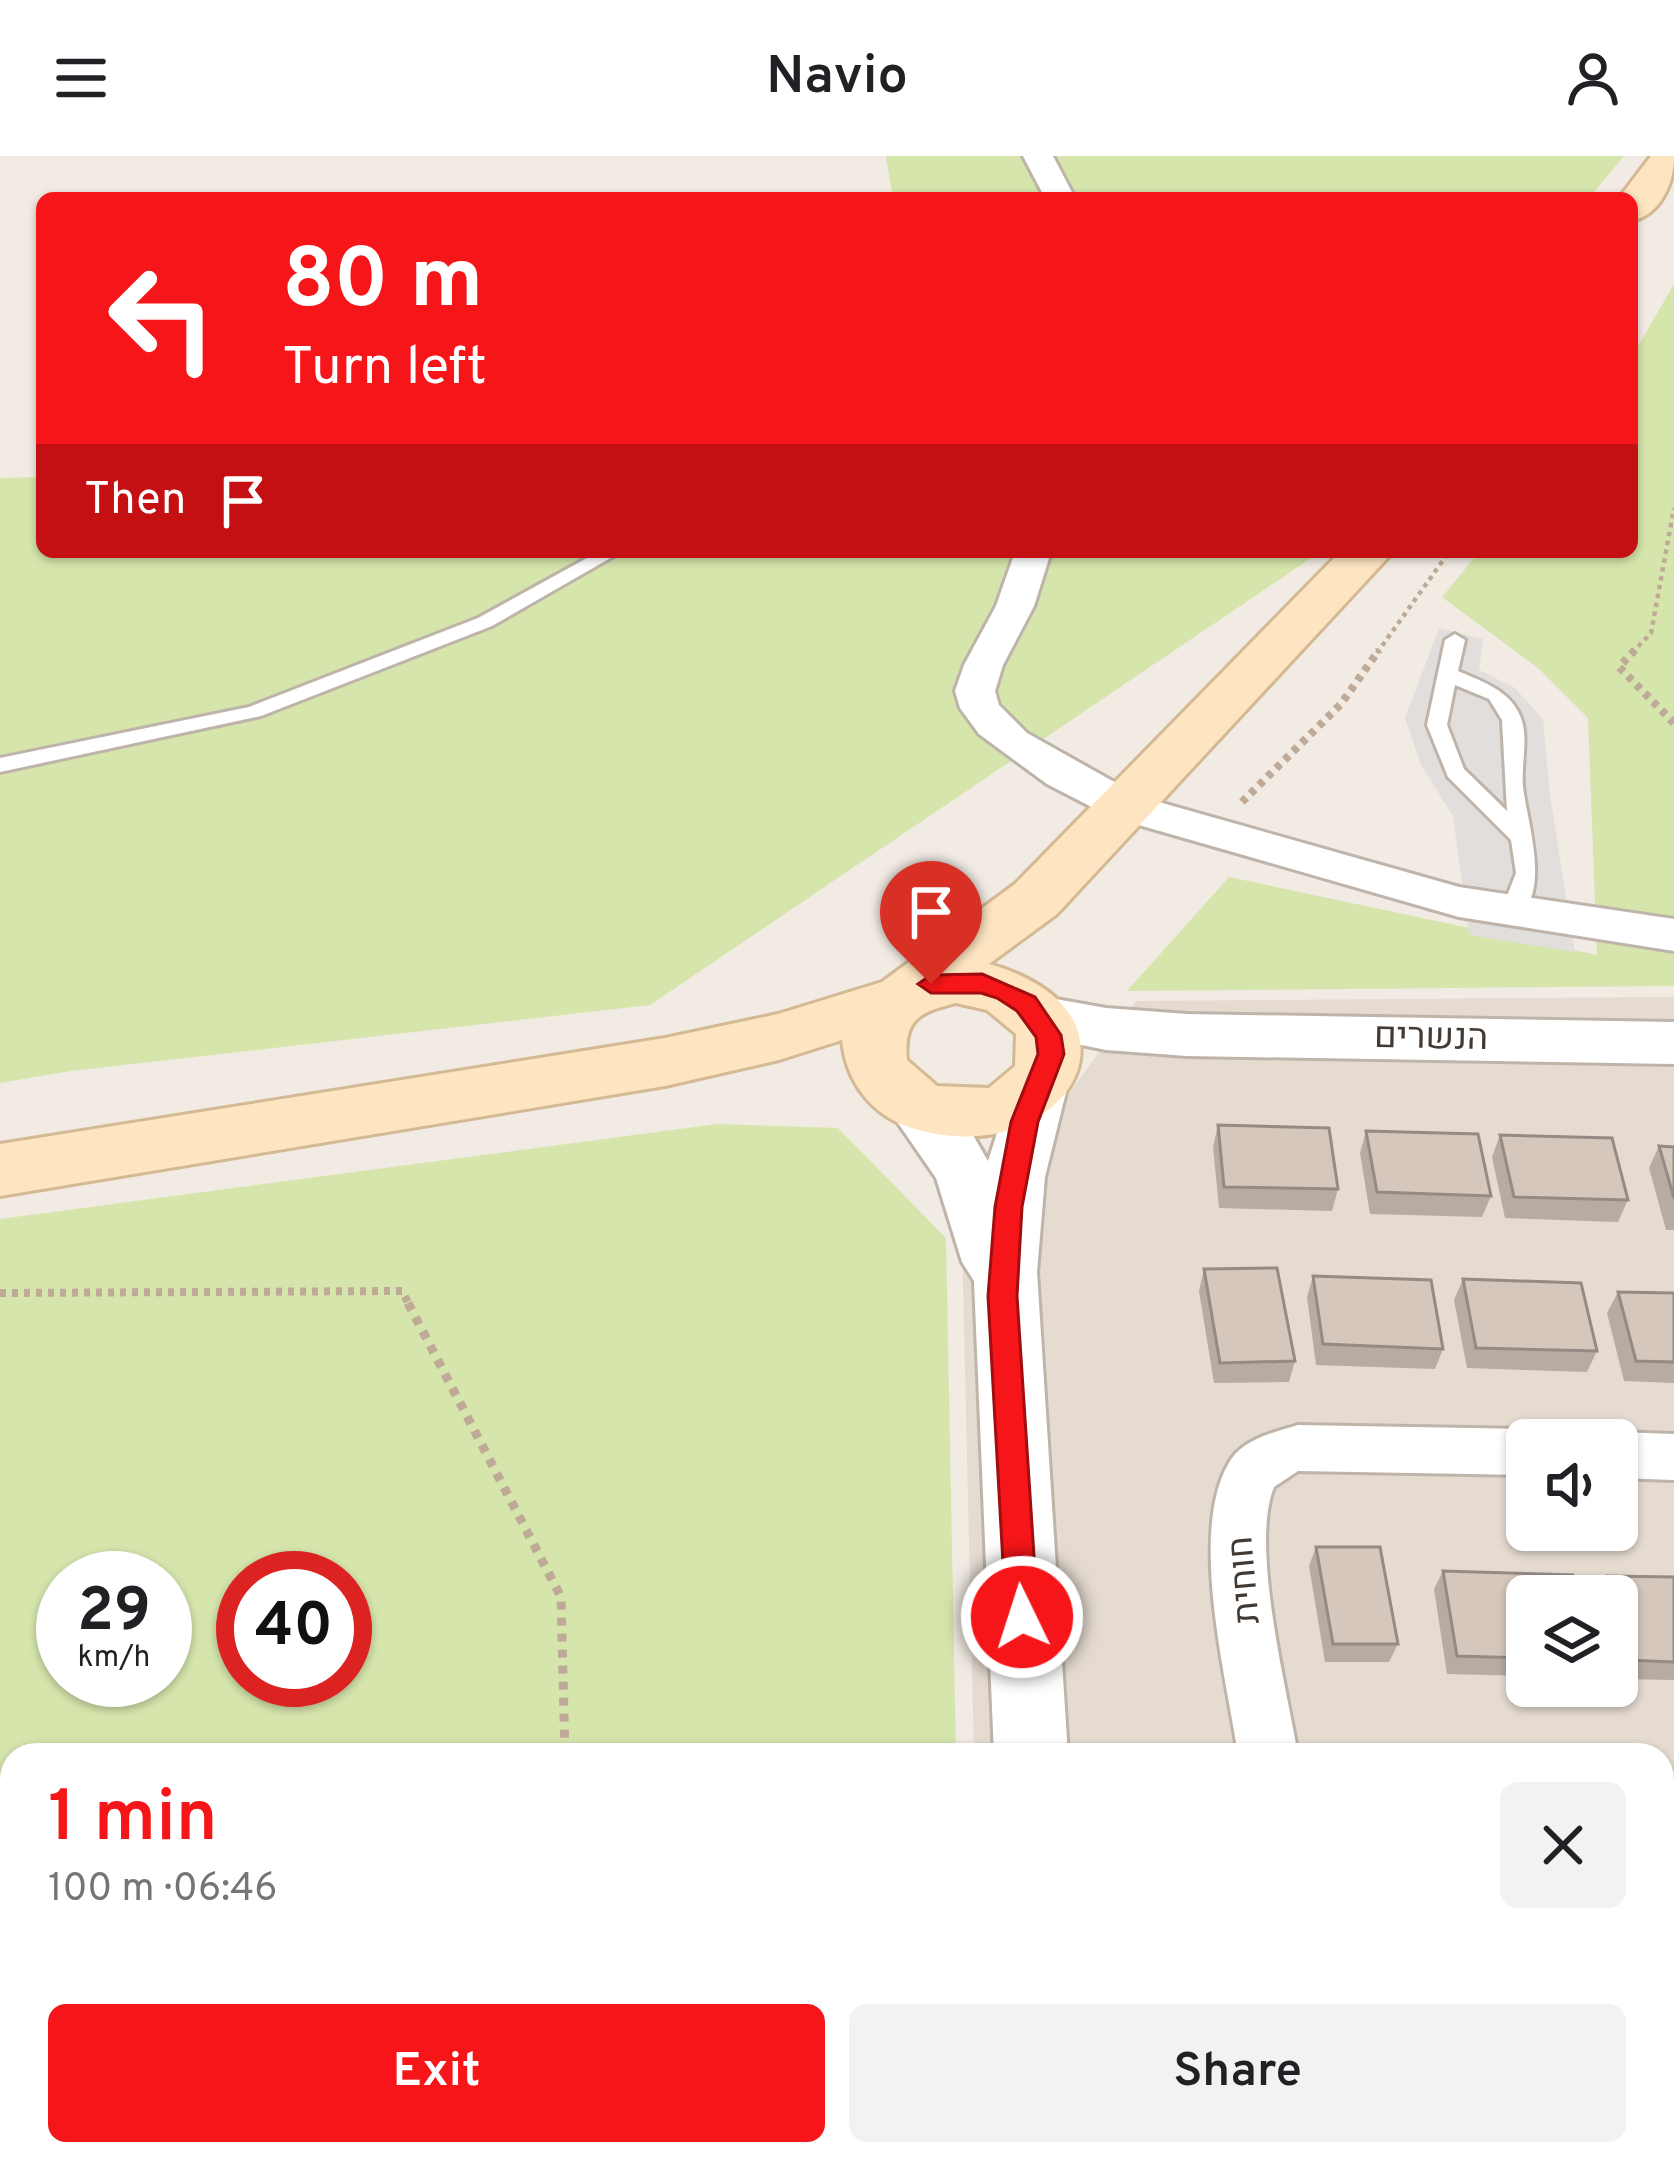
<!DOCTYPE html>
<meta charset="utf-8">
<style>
:root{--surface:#fff;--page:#f2f2f2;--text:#202124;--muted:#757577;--accent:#f61518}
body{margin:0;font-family:Overpass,Heebo,sans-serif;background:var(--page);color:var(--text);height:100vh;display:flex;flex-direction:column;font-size:45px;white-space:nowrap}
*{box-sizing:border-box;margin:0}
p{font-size:39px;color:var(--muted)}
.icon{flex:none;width:66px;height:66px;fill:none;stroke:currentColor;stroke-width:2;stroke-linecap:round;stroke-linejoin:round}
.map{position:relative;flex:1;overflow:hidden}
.sheet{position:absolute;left:0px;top:1587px;width:1674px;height:423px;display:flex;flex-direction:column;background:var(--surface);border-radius:36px 36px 0 0;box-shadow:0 3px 9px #0004}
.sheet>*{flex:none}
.guide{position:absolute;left:36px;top:36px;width:1602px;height:366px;border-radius:18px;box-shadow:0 3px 9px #0004;background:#f61518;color:#fff;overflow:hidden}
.buttons{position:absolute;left:1506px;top:1263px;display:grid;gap:24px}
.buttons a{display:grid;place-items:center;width:132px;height:132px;border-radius:18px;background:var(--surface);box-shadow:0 3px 9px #0004;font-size:60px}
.speed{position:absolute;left:36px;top:1395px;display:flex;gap:24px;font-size:60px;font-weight:700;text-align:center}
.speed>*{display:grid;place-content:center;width:156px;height:156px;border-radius:50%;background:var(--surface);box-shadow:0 3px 9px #0004;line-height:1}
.speed small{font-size:30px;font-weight:400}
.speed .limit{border:18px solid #d22;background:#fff;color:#111}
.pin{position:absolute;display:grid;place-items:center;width:102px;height:102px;color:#fff;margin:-123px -51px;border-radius:50% 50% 50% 0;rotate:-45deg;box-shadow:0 0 12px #0007}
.pin .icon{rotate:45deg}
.me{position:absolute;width:132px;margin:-66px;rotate:356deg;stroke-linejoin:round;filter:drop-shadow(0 0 9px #0008)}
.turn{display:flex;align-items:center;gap:42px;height:252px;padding:0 48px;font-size:54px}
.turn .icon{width:156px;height:156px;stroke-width:2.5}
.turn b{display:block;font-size:84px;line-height:102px}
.then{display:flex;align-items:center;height:114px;padding:0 48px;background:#0003;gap:24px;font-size:45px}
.round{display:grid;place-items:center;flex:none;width:126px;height:126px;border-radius:18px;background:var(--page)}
.headline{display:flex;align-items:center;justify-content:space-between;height:204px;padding:0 48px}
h1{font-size:72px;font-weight:600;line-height:90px;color:var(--accent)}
.button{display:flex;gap:24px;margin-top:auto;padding:24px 48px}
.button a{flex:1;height:138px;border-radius:18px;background:var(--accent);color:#fff;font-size:48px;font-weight:600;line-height:138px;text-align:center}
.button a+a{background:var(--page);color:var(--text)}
header{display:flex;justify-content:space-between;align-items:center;height:156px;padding:0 48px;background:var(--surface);font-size:54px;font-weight:600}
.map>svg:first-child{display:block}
.residential{fill:#e5dbd1;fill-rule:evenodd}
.green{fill:#d5e5ac;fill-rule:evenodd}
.parking{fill:#e2dedc}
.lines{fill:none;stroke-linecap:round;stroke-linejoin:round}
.service-casing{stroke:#bfb4a9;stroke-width:6}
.minor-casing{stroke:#bfb4a9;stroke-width:6}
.tertiary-casing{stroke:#bfb4a9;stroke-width:6}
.secondary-casing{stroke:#d4b995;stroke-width:6}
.path-far2{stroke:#beaa97;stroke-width:4.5;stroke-dasharray:4.5 4.5;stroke-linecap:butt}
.path-far1{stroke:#beaa97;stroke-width:8;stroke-dasharray:6 6;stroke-linecap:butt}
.path{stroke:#beaa97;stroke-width:9;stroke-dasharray:8 8;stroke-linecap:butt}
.service{fill:#fff;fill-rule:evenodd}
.minor{fill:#fff;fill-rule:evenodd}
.tertiary{fill:#fff;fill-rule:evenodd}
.secondary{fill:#fde5c1;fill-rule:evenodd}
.wall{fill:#b7aba2}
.building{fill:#d5c7bc;stroke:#958b84;stroke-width:3}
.route{fill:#f61518;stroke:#a00e10;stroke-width:3}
.labels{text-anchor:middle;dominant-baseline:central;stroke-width:9;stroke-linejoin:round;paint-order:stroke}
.street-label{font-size:36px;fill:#433a33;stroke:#fff}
</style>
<header><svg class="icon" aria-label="menu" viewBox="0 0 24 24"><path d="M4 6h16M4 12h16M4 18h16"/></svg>Navio<svg class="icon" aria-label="person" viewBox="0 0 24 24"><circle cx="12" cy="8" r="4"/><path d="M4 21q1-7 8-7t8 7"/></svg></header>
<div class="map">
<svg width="1674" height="2008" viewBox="0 0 1674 2008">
<rect width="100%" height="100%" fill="#f1ebe3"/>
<path class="residential" d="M1674,841V2008H984V1998H1662V1599H974L962,1086L1136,845ZM1527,1284H1617V1374H1527ZM1527,1440H1617V1530H1527Z"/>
<path class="green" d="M886,0H1624L1589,42H893Z
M1674,128V830L1127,835L1229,721L1597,799L1588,562L1539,513L1442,441L1479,396H1632V201Z
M42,321V396H1320L650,849L71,915L0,927V322Z
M717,968L838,972L946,1082L956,1599H12V1998H963L964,2008H0V1063ZM63,1422H165V1524H63ZM243,1422H345V1524H243Z"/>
<path class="parking" d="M1439,472L1483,483L1479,514L1515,532L1543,563L1550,640L1575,796L1469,779L1453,660L1421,609L1405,562Z"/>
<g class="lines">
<g class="service-casing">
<path id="service" d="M598,396H621L492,470L261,560L0,616V602L249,551L478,462Z
M1455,478L1465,484L1458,515C1483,526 1513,535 1522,565C1528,584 1521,610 1523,630C1526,663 1554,744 1513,761L1502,753L1516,717L1511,684L1448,621L1427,569L1445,484ZM1455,529L1489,543L1502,564L1507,655L1464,613L1447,569Z"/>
</g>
<g class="minor-casing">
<path id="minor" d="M1023,0H1053L1075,42H1045Z
M1015,396H1051L1034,450L1003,509L995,535L999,549L1027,577L1141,641L1459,731L1674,763V795L1459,761L1111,661L1047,628L979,578L960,552L955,535L964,509L996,450Z
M1298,1269L1527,1273L1548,1284H1527V1319L1298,1315L1274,1331C1250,1390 1287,1533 1298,1599H1238C1227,1523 1186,1369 1232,1302C1246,1282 1276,1276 1298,1269Z
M1617,1276L1674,1278V1324L1617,1322V1284H1597Z
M1662,1789L1674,1790V1854L1662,1853Z"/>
</g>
<g class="tertiary-casing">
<path id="tertiary" d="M1039,840L1106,852L1187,858L1674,866V908L1187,900L1106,894L1019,876L1011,861L1019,846Z
M1039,906L1060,912L1068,928L1045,1021L1037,1116L1068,1599H994L974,1125L962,1106L936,1022L887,951L895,935C942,920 967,968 988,1005L1018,912Z
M1013,1998H1097L1098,2008H1014Z"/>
</g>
<g class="secondary-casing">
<path id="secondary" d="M1651,0H1674C1674,27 1661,58 1632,65V42H1619Z
M1340,396H1393L1057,758L989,808C1162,857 1064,1019 912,972C872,960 846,926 842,884L779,904L665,930L0,1040V988L665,882L778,858L882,826L1015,728ZM956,847L987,854L1016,878L1015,910L989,932L937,930L907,904C903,863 920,856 956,847Z"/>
</g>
<path class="path-far2" d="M1377,497L1449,396
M1632,497L1651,477L1674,352"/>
<path class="path-far1" d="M1635,494L1619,511L1674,567
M1242,646L1341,548L1379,494
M0,1137L402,1135L410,1150"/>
<path class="path" d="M408,1147L561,1441L565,1599
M0,1908L12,1910
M313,2008L315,1998"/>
<use href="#service" class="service"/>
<use href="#minor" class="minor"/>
<use href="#tertiary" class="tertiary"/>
<use href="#secondary" class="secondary"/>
</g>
<path class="wall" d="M1218,969L1338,1033L1332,1055L1219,1052L1213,991Z
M1366,975L1491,1040L1482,1061L1370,1058L1360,997Z
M1500,979L1628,1044L1618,1066L1505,1062L1492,1001Z
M1659,990L1674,991V1074H1666L1649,1012Z
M1204,1113L1295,1205L1289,1226L1214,1227L1199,1135Z
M1313,1120L1443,1193L1435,1213L1316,1209L1307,1141Z
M1463,1123L1597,1195L1587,1216L1467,1212L1454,1144Z
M1618,1136L1674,1137V1227L1624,1225L1607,1157Z
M1316,1391L1398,1488L1389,1506H1325L1309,1410Z
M1443,1415L1527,1440V1520L1447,1518L1434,1433Z
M1607,1420L1674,1421V1524L1617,1523V1440L1596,1438Z
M1662,1621L1674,1622V1734H1662Z
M1167,1998H1497L1498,2008H1167Z"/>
<path class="building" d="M1218,969L1329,972L1338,1033L1224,1031Z
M1366,975L1478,978L1491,1040L1377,1036Z
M1500,979L1612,982L1628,1044L1514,1041Z
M1659,990L1674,991V1042Z
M1277,1112L1295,1205L1220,1207L1204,1113Z
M1313,1120L1431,1124L1443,1193L1323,1188Z
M1463,1123L1581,1127L1597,1195L1476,1192Z
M1618,1136L1674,1137V1206L1636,1205Z
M1316,1391H1380L1398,1488H1333Z
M1443,1415L1573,1419L1578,1440H1527V1502L1457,1500Z
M1607,1420L1674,1421V1506L1627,1504L1617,1462V1440H1612Z
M1662,1621L1674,1622V1718H1662Z
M1179,1998H1497L1498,2008H1180Z"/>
<path class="route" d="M982,818L1035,841L1061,879L1064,898L1038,966L1022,1051L1017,1140L1038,1461L1033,1472L1022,1476L1011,1472L1006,1461L988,1140L995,1051L1011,966L1038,898L1036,881L1017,855L997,842L981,837H931L918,828L931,819Z"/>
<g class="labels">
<g class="street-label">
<text transform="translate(1431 883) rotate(1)">הנשרים</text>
<text transform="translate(1246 1424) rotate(-95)">חוחית</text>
</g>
</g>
</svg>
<div class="buttons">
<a><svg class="icon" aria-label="sound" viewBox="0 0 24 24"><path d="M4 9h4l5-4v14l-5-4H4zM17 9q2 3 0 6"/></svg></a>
<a><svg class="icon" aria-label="layers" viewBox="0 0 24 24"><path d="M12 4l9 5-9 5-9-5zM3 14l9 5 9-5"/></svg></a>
</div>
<div class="speed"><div>29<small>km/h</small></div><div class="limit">40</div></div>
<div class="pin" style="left:931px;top:828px;background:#d93025"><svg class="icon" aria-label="arrive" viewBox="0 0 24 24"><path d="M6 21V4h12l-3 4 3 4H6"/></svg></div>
<svg class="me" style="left:1022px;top:1461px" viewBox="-20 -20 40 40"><circle r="17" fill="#f61518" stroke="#fff" stroke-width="3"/><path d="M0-11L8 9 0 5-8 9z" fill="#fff"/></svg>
<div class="guide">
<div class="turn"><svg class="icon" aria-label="left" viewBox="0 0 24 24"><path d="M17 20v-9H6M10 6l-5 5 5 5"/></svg><div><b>80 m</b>Turn left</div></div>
<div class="then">Then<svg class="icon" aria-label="arrive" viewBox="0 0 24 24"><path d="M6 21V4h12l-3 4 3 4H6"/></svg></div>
</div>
<section class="sheet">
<div class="headline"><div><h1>1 min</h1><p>100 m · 06:46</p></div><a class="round"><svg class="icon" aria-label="close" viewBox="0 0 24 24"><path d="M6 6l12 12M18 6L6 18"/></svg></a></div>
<div class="button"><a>Exit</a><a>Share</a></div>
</section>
</div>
